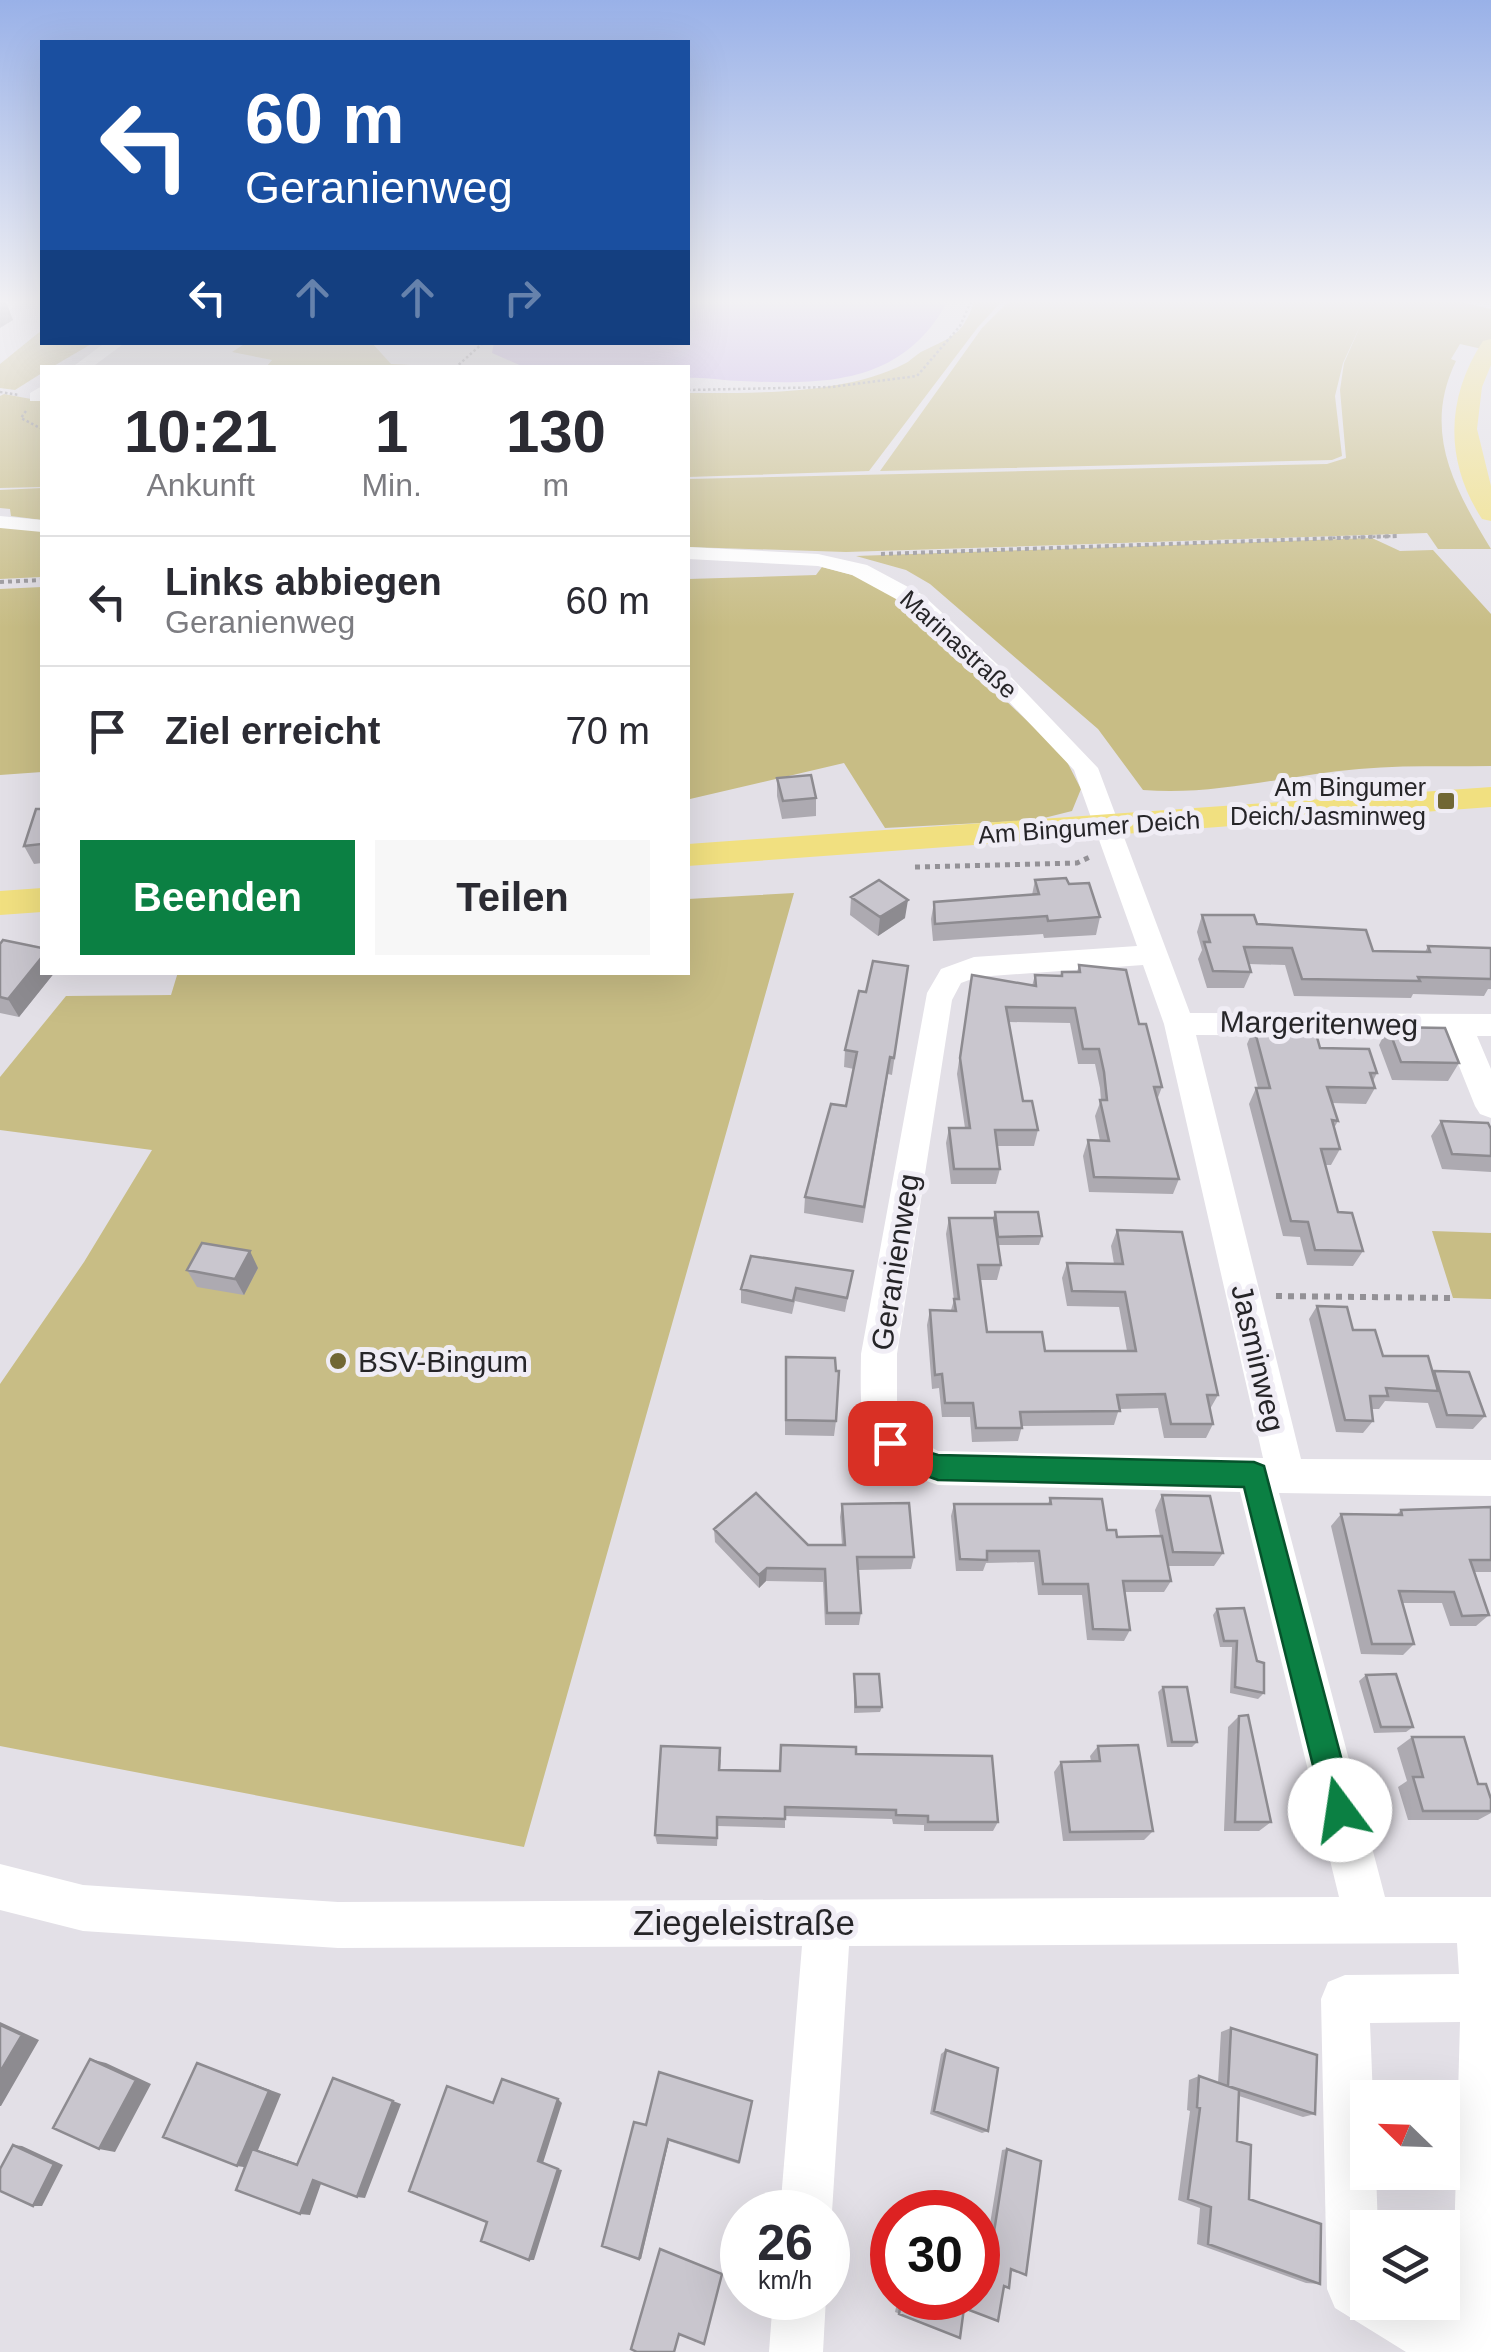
<!DOCTYPE html>
<html lang="de">
<meta charset="utf-8">
<style>
:root{--surface:#fff;--page:#f7f7f7;--text:#2b2b33;--muted:#7c7c81;--line:#e1e1e2;--accent:#0b8043}
body{margin:0;font-family:Helvetica,sans-serif;background:var(--page);color:var(--text);height:100vh;display:flex;flex-direction:column;font-size:38px;white-space:nowrap}
*{box-sizing:border-box;margin:0}
p{font-size:32px;color:var(--muted)}
.icon{flex:none;width:55px;height:55px;fill:none;stroke:currentColor;stroke-width:2;stroke-linecap:round;stroke-linejoin:round}
.map{position:relative;flex:1;overflow:hidden}
.side{position:absolute;left:40px;top:365px;width:650px;height:610px;display:flex;flex-direction:column;background:var(--surface);border-radius:0px;box-shadow:0 10px 40px #0002}
.side>*{flex:none}
.banner{position:absolute;left:40px;top:40px;width:650px;height:305px;border-radius:0px;box-shadow:0 10px 40px #0002;background:#1a4fa0;color:#fff;overflow:hidden}
.needle{width:65px;rotate:293deg}
.buttons{position:absolute;left:1350px;top:2080px;display:grid;gap:20px}
.buttons a{display:grid;place-items:center;width:110px;height:110px;border-radius:0px;background:var(--surface);box-shadow:0 10px 40px #0002;font-size:50px}
.speed{position:absolute;left:720px;top:2190px;display:flex;gap:20px;font-size:50px;font-weight:700;text-align:center}
.speed>*{display:grid;place-content:center;width:130px;height:130px;border-radius:50%;background:var(--surface);box-shadow:0 10px 40px #0002;line-height:1}
.speed small{font-size:25px;font-weight:400}
.speed .limit{border:15px solid #d22;background:#fff;color:#111}
.pin{position:absolute;display:grid;place-items:center;width:85px;height:85px;color:#fff;margin:-42px;border-radius:20px;box-shadow:0 5px 15px #0006}
.me{position:absolute;width:110px;margin:-55px;rotate:346deg;stroke-linejoin:round;filter:drop-shadow(0 0 8px #0008)}
.turn{display:flex;align-items:center;gap:35px;height:210px;padding:0 40px;font-size:45px}
.turn .icon{width:130px;height:130px;stroke-width:2.5}
.turn b{display:block;font-size:70px;line-height:85px}
.lanes{display:flex;align-items:center;height:95px;padding:0 40px;background:#0003;justify-content:center;gap:50px;direction:ltr}
.lanes .off{opacity:.35}
.eta{display:flex;justify-content:space-evenly;align-items:center;height:170px;text-align:center}
.eta b{font-size:60px;font-weight:600;line-height:70px}
.cta{display:flex;gap:20px;margin-top:auto;padding:20px 40px}
.cta a{flex:1;height:115px;border-radius:0px;background:var(--accent);color:#fff;font-size:40px;font-weight:600;line-height:115px;text-align:center}
.cta a+a{background:var(--page);color:var(--text)}
ul{padding:0;list-style:none}
li{display:flex;align-items:center;gap:30px;height:130px;padding:0 40px;border-top:2px solid var(--line)}
li div{flex:1}
li b{display:block;font-size:38px}
li em{font-style:normal}
.map>svg:first-child{display:block}
.green{fill:#c8bd85}
.water{fill:#c4ade9}
.lines{fill:none;stroke-linecap:round;stroke-linejoin:round}
.path-far3{stroke:#939196;stroke-width:2.5;stroke-dasharray:2.5 2.5;stroke-linecap:butt}
.path-far2{stroke:#939196;stroke-width:4;stroke-dasharray:4 4;stroke-linecap:butt}
.path-far1{stroke:#939196;stroke-width:5;stroke-dasharray:5 5;stroke-linecap:butt}
.path{stroke:#939196;stroke-width:6;stroke-dasharray:6 6;stroke-linecap:butt}
.minor{fill:#fff;fill-rule:evenodd}
.major{fill:#f1e080;fill-rule:evenodd}
.wall{fill:#adaab1}
.shaded-wall{fill:#8d8b90}
.building{fill:#c9c6ce;stroke:#8d8b90;stroke-width:2.5}
.route{fill:#0b8043;stroke:#07532c;stroke-width:2.5}
.poi-dot{fill:#716734;stroke:#f0edf5;stroke-width:4}
.labels{text-anchor:middle;dominant-baseline:central;stroke-width:10;stroke-linejoin:round;paint-order:stroke}
.far-street-label{font-size:25px;fill:#262528;stroke:#f0edf5}
.far-poi-label{font-size:25px;fill:#262528;stroke:#f0edf5;text-anchor:end}
.street-label{font-size:30px;fill:#262528;stroke:#f0edf5}
.poi-label{font-size:30px;fill:#262528;stroke:#f0edf5;text-anchor:start}
.near-street-label{font-size:35px;fill:#262528;stroke:#f0edf5}
</style>
<div class="map">
<svg width="1491" height="2352" viewBox="0 0 1491 2352">
<rect width="100%" height="100%" fill="#e3e0e7"/>
<path class="green" d="M975,299H1004L978,327L869,471L688,477V393C753,393 844,395 904,364C911,361 916,354 923,351C955,336 964,333 975,299Z
M1011,299H1450L1491,309V351L1460,344L1451,359L1456,361C1422,431 1454,488 1491,549H1438L1427,533L846,552L688,547V479L1327,464L1346,458L1340,390L1344,363L1362,322L1343,363L1335,396L1342,456L1332,460L880,471L982,328Z
M42,330V342L93,343L52,367L42,368V373L15,390L0,388V364Z
M246,343H372L391,364L448,367H266L272,360L232,352Z
M4,394L42,401V487L0,488V396Z
M42,488V520L11,516L10,509L0,508V490Z
M0,527L42,530V577L0,579Z
M1372,538L1400,551L1433,550L1491,614V766C1447,767 1403,765 1359,769C1286,775 1217,796 1143,790L1098,729L930,584L906,570L856,556Z
M822,567L864,578L901,601L1064,756L1081,789L1072,811L1036,820L885,828L844,763L690,799L688,843V579L816,575Z
M42,587V772L0,775V589Z
M794,893L524,1847L0,1746V1384L84,1262L152,1150L0,1130V1077L66,996L171,995L178,972H688V899Z
M1432,1231L1491,1233V1299L1453,1298Z"/>
<path class="water" d="M688,299H949C904,384 828,385 741,381C723,381 706,377 688,378V368L524,367L492,353L494,343L688,342Z"/>
<g class="lines">
<path class="path-far3" d="M455,368L484,342
M688,390L831,387L917,376L960,326L972,299
M0,392L19,395
M26,411L21,418L42,429
M1328,538L1397,536"/>
<path class="path-far2" d="M881,554L1397,536
M0,582L42,580"/>
<path class="path-far1" d="M915,867L1077,863L1092,856"/>
<path class="path" d="M1276,1296L1453,1298"/>
<path class="minor" d="M8,299H27L0,316V304Z
M106,342H126L91,368H71Z
M42,386V401H30V393Z
M0,516L42,520V532L0,528Z
M688,547L818,554L867,565L923,595L1012,678L1098,768L1190,1013L1491,1014V1036H1477L1491,1069V1118L1480,1114L1475,1106L1447,1036L1196,1035L1301,1459L1491,1460V1496L1279,1493L1385,1897H1491V2352H1406L1335,2308L1327,2289L1321,1999L1328,1982L1345,1975L1459,1974L1457,1943L849,1946L832,2212L828,2223V2212H780L802,1946L338,1948L83,1931L0,1910V1864L83,1885L338,1902L1339,1897L1240,1492L938,1485C858,1456 860,1434 861,1354L927,993L941,969L974,957L1137,946L1074,770L996,688L907,605L852,575L818,566L688,559ZM1143,965L1164,1024L1263,1458L938,1451L904,1432L897,1414V1354L952,1000L961,983L977,977ZM1460,2022L1452,2318L1426,2302H1368V2228H1378L1376,2172H1368V2098H1373L1370,2023Z
M773,2298H826L823,2352H769Z"/>
<path class="major" d="M1491,339V365L1482,387L1477,429L1491,486V521L1482,519C1444,461 1446,397 1483,341Z
M1491,787V807L688,866V844Z
M42,888V912L0,915V891Z"/>
</g>
<path class="wall" d="M777,778L816,798V816L782,819L777,796Z
M42,809V863L34,864L24,846Z
M1035,880L1069,884L1100,917L1096,935L1044,938L1043,934L933,941L931,919L934,902L1032,895Z
M851,897L905,918L878,936L850,915Z
M1202,915L1257,924L1373,951L1425,952L1428,946L1491,948V989H1488L1484,996L1413,994L1411,998L1294,996L1285,965L1249,964L1251,972L1244,988H1207L1198,959L1202,950L1197,932Z
M0,944L42,972H55L19,1017L0,1013Z
M1079,965L1139,1024L1162,1087L1157,1100L1179,1179L1173,1194L1089,1192L1083,1156L1088,1140L1100,1141L1095,1116L1101,1100L1100,1088L1095,1064H1078L1070,1023L1009,1022L1023,1101L1038,1130L1034,1146H997L1000,1169L996,1184H951L946,1143L949,1128H965L957,1074L972,975L1032,986L1035,975L1060,976L1062,972H1077Z
M908,966L892,1075L888,1074L863,1223L804,1213L805,1197L846,1106L854,1069L844,1067L845,1050L866,992Z
M1388,1027L1459,1063L1448,1081L1392,1080L1379,1045Z
M1254,1028L1320,1048L1377,1073L1373,1081L1375,1088L1366,1104L1332,1103L1338,1121L1334,1128L1340,1149L1331,1165H1325L1338,1212L1363,1251L1353,1266L1307,1265L1300,1237L1283,1236L1249,1104L1256,1088H1258L1247,1044Z
M1441,1121L1491,1129V1172L1442,1169L1431,1136Z
M995,1212L1042,1236L1039,1245H998L1001,1265L997,1280H980L987,1332L1045,1351H1127L1119,1307L1067,1306L1062,1278L1067,1263L1114,1264L1111,1246L1117,1230L1218,1395L1210,1409L1213,1424L1206,1438H1164L1158,1408L1119,1409L1114,1425L1022,1426L1018,1441L972,1442L970,1417H942L939,1388L932,1389L927,1325L930,1310H951L954,1300L946,1234L949,1218H993Z
M258,1268L244,1295L197,1287L187,1270Z
M853,1271L845,1312L795,1301L792,1314L741,1303V1289Z
M1317,1306L1353,1330L1383,1356L1433,1372L1434,1371L1485,1416L1473,1429L1436,1428L1428,1403L1385,1401L1379,1409H1371L1373,1421L1363,1433L1336,1432L1309,1319Z
M785,1373L836,1421L834,1436L785,1435Z
M1162,1495L1223,1553L1214,1566H1168L1171,1581L1164,1592H1125L1130,1630L1124,1641L1087,1640L1082,1595H1038L1034,1562L986,1563L983,1571H956L951,1516L954,1504H1048L1050,1498L1117,1537L1160,1536L1155,1510Z
M842,1504L914,1557L911,1569L858,1570L861,1613L859,1625H825L823,1582L766,1581L759,1588L715,1542L714,1529L808,1545H842L840,1517Z
M1491,1507V1572H1474L1489,1615L1476,1626H1450L1442,1603H1402L1414,1644L1403,1655L1361,1654L1331,1526L1341,1514L1396,1515L1401,1510Z
M1217,1609L1257,1661L1264,1693L1258,1699L1230,1693L1232,1647H1220L1213,1615Z
M854,1674L882,1707L880,1712L854,1713Z
M1366,1675L1413,1727L1406,1732L1374,1733L1359,1681Z
M1163,1687L1197,1742L1192,1747H1167L1158,1692Z
M1239,1716L1271,1822L1259,1831H1224L1228,1727Z
M1412,1737L1478,1784L1491,1799V1813L1478,1820H1408L1398,1787L1407,1781L1397,1748Z
M1098,1746L1153,1831L1144,1840L1063,1841L1054,1772L1061,1762L1091,1761L1090,1756Z
M856,1754L998,1822L993,1831H924V1825L893,1824L892,1819L785,1816V1828L718,1826L717,1846L657,1844L655,1835L721,1759L720,1770L780,1771Z
M1231,2028L1315,2114L1303,2117L1239,2096L1237,2141L1249,2199L1320,2284L1306,2283L1197,2244L1200,2208L1178,2200L1190,2111L1187,2110L1189,2080L1199,2076L1218,2083L1221,2032Z
M946,2050L988,2131L982,2133L930,2114L941,2054Z
M752,2101L739,2164L669,2141L641,2259H639L646,2125Z
M1007,2149L1026,2275L1011,2271L1004,2286L964,2309L960,2338L895,2312L898,2298H978L1002,2150Z"/>
<path class="shaded-wall" d="M0,299H5L13,320L0,328Z
M908,900L905,918L878,936L880,917Z
M42,957V972H55L19,1017L8,999Z
M250,1251L258,1268L244,1295L235,1279Z
M767,1568L766,1581L759,1588V1575Z
M0,2022L39,2040L1,2106H0Z
M90,2059L106,2063L151,2084L115,2152L99,2149Z
M210,2068L281,2094L258,2150L307,2167L250,2168L237,2166Z
M558,2099L562,2103L543,2163L538,2161Z
M393,2101L401,2104L365,2198L357,2197Z
M668,2139L669,2141L641,2259H639Z
M13,2145L22,2146L63,2165L42,2206H33Z
M558,2169L562,2170L534,2260H529Z
M313,2180L322,2181L310,2215L300,2214Z"/>
<path class="building" d="M811,775L816,798L783,801L777,778Z
M36,809H42V844L24,846Z
M1066,878L1069,884L1089,883L1100,917L1048,921L1047,916L935,924L934,902L1039,894L1035,880Z
M879,880L908,900L880,917L851,897Z
M1202,915H1254L1257,924L1366,930L1373,951L1430,952L1428,946L1491,948V979L1418,977L1420,981L1302,979L1292,948L1244,947L1251,972L1213,971L1204,942H1210Z
M3,940L42,948V957L8,999L0,997V944Z
M873,961L908,966L894,1058L890,1057L864,1207L805,1197L831,1104L846,1106L857,1052L845,1050L859,991L866,992Z
M1079,965L1126,970L1139,1024H1146L1155,1059L1162,1087H1154L1179,1179L1094,1177L1088,1140L1109,1141L1100,1100H1107L1104,1072L1099,1049H1083L1075,1008L1006,1007L1023,1101H1032L1038,1130H995L1000,1169H954L949,1128H970L960,1058L972,975L1036,986L1035,975L1062,976V972H1080Z
M1388,1027L1445,1028L1459,1063L1401,1062Z
M1254,1028L1315,1030L1320,1048L1369,1049L1377,1073H1370L1375,1088L1327,1087L1338,1121L1332,1120L1340,1149H1321L1338,1212L1352,1213L1363,1251L1315,1250L1308,1222L1291,1221L1256,1088H1270Z
M1441,1121L1488,1123L1491,1129V1156L1452,1154Z
M995,1212H1038L1042,1236L998,1237Z
M949,1218H994L1001,1265H978L987,1332H1042L1045,1351H1136L1125,1292L1072,1291L1067,1263L1123,1264L1117,1230L1182,1232L1218,1395H1207L1213,1424H1171L1165,1394L1117,1395L1120,1411L1020,1412L1022,1428H976L973,1403H945L942,1374L935,1375L930,1310L956,1311L954,1299H959Z
M202,1243L250,1251L235,1279L187,1270Z
M751,1256L853,1271L847,1298L796,1288L793,1301L741,1289Z
M1317,1306L1347,1307L1353,1330H1375L1383,1356H1428L1438,1391L1386,1388L1388,1396H1370L1373,1421L1345,1420Z
M786,1357L835,1358L836,1371H839L836,1421L786,1420Z
M1434,1371L1469,1372L1485,1416L1447,1415Z
M756,1493L808,1545H845L842,1504L909,1503L914,1557H857L861,1613H827L825,1569L767,1568L759,1575L714,1529Z
M1162,1495L1210,1496L1223,1553L1173,1552Z
M1050,1498L1102,1499L1107,1530H1116L1117,1537L1162,1536L1171,1581H1123L1130,1630L1093,1629L1088,1584H1043L1039,1551H987V1560L960,1559L954,1504H1051Z
M1491,1507V1560H1470L1489,1615L1462,1616L1454,1592L1399,1591L1414,1644H1372L1341,1514L1402,1515L1401,1510Z
M1244,1608L1257,1661L1264,1663V1693L1235,1687L1237,1641H1224L1217,1609Z
M854,1674H879L882,1707H856Z
M1396,1674L1413,1727H1381L1366,1675Z
M1163,1687H1187L1197,1742H1172Z
M1248,1715L1271,1822H1235L1239,1716Z
M1412,1737H1464L1478,1784H1486L1491,1799V1811H1423L1413,1777H1423Z
M781,1745L856,1747V1754L992,1756L998,1822H928V1816L896,1815V1810L785,1807V1819L717,1817V1838L655,1835L661,1746L720,1748L719,1770L780,1771Z
M1138,1745L1153,1831L1070,1832L1061,1762L1100,1761L1098,1746Z
M0,2025L22,2035L0,2072Z
M1231,2028L1317,2055L1315,2114L1228,2086Z
M946,2050L998,2068L988,2131L934,2111Z
M90,2059L136,2080L99,2149L53,2128Z
M197,2063L269,2091L237,2166L163,2137Z
M659,2072L752,2101L739,2162L668,2139L639,2259L602,2246L634,2122L646,2125Z
M1199,2076L1239,2090L1237,2141L1251,2145L1249,2199L1321,2224L1320,2284L1208,2244L1211,2207L1188,2199L1200,2108L1197,2107Z
M333,2078L393,2101L357,2197L313,2180L300,2214L236,2190L252,2149L297,2165Z
M502,2079L558,2099L538,2161L558,2169L529,2260L481,2241L487,2222L409,2191L447,2086L493,2103Z
M13,2145L54,2164L33,2206L0,2191V2169Z
M1007,2149L1041,2161L1026,2275L1011,2269L1009,2288L1004,2286L998,2321L964,2308L960,2338L899,2314L902,2298H978V2225L994,2232Z
M660,2249L722,2274L704,2344L679,2334L674,2352H637L631,2349Z"/>
<linearGradient id="sky" x2="0" y2="1"><stop stop-color="#99b1e8"/><stop offset="0.48" stop-color="#f2f1f4"/><stop offset="1" stop-color="#f2f1f4" stop-opacity="0"/></linearGradient>
<rect width="1491" height="628" fill="url(#sky)"/>
<path class="route" d="M890,1431L918,1449L938,1455L1254,1462L1264,1466L1355,1810L1351,1821L1340,1825L1329,1821L1324,1810L1244,1487L938,1480C916,1472 888,1466 877,1443L881,1435Z"/>
<g class="poi-dot">
<rect x="1436" y="791" width="20" height="20" rx="5"/>
<circle cx="338" cy="1361" r="10"/>
</g>
<g class="labels">
<g class="far-street-label">
<text transform="translate(959 644) rotate(42)">Marinastraße</text>
<text transform="translate(1089 827) rotate(-4)">Am Bingumer Deich</text>
</g>
<g class="far-poi-label">
<text x="1426" y="787">Am Bingumer<tspan x="1426" dy="29">Deich/Jasminweg</tspan></text>
</g>
<g class="street-label">
<text transform="translate(1319 1023) rotate(1)">Margeritenweg</text>
<text transform="translate(895 1262) rotate(-81)">Geranienweg</text>
<text transform="translate(1258 1358) rotate(77)">Jasminweg</text>
</g>
<g class="poi-label">
<text x="358" y="1361">BSV-Bingum</text>
</g>
<g class="near-street-label">
<text x="744" y="1922">Ziegeleistraße</text>
</g>
</g>
</svg>
<div class="buttons">
<a><svg class="needle" viewBox="-14 -14 28 28"><path d="M0-13l5 13h-10z" fill="#e53935"/><path d="M0 13l5-13h-10z" fill="#7c7c81"/></svg></a>
<a><svg class="icon" aria-label="layers" viewBox="0 0 24 24"><path d="M12 4l9 5-9 5-9-5zM3 14l9 5 9-5"/></svg></a>
</div>
<div class="speed"><div>26<small>km/h</small></div><div class="limit">30</div></div>
<div class="pin" style="left:890px;top:1443px;background:#d93025"><svg class="icon" aria-label="arrive" viewBox="0 0 24 24"><path d="M6 21V4h12l-3 4 3 4H6"/></svg></div>
<svg class="me" style="left:1340px;top:1810px" viewBox="-20 -20 40 40"><circle r="19" fill="#fff"/><path d="M0-13L10 11 0 6-10 11z" fill="#0b8043"/></svg>
<div class="banner">
<div class="turn"><svg class="icon" aria-label="left" viewBox="0 0 24 24"><path d="M17 20v-9H6M10 6l-5 5 5 5"/></svg><div><b>60 m</b>Geranienweg</div></div>
<div class="lanes"><svg class="icon" aria-label="left" viewBox="0 0 24 24"><path d="M17 20v-9H6M10 6l-5 5 5 5"/></svg><svg class="icon off" aria-label="ahead" viewBox="0 0 24 24"><path d="M12 20V5M6 11l6-6 6 6"/></svg><svg class="icon off" aria-label="ahead" viewBox="0 0 24 24"><path d="M12 20V5M6 11l6-6 6 6"/></svg><svg class="icon off" aria-label="right" viewBox="0 0 24 24"><path d="M7 20v-9h11M14 6l5 5-5 5"/></svg></div>
</div>
<section class="side">
<div class="eta">
<div><b>10:21</b><p>Ankunft</p></div>
<div><b>1</b><p>Min.</p></div>
<div><b>130</b><p>m</p></div>
</div>
<ul>
<li><svg class="icon" aria-label="left" viewBox="0 0 24 24"><path d="M17 20v-9H6M10 6l-5 5 5 5"/></svg><div><b>Links abbiegen</b><p>Geranienweg</p></div><em>60 m</em></li>
<li><svg class="icon" aria-label="arrive" viewBox="0 0 24 24"><path d="M6 21V4h12l-3 4 3 4H6"/></svg><div><b>Ziel erreicht</b></div><em>70 m</em></li>
</ul>
<div class="cta"><a>Beenden</a><a>Teilen</a></div>
</section>
</div>
